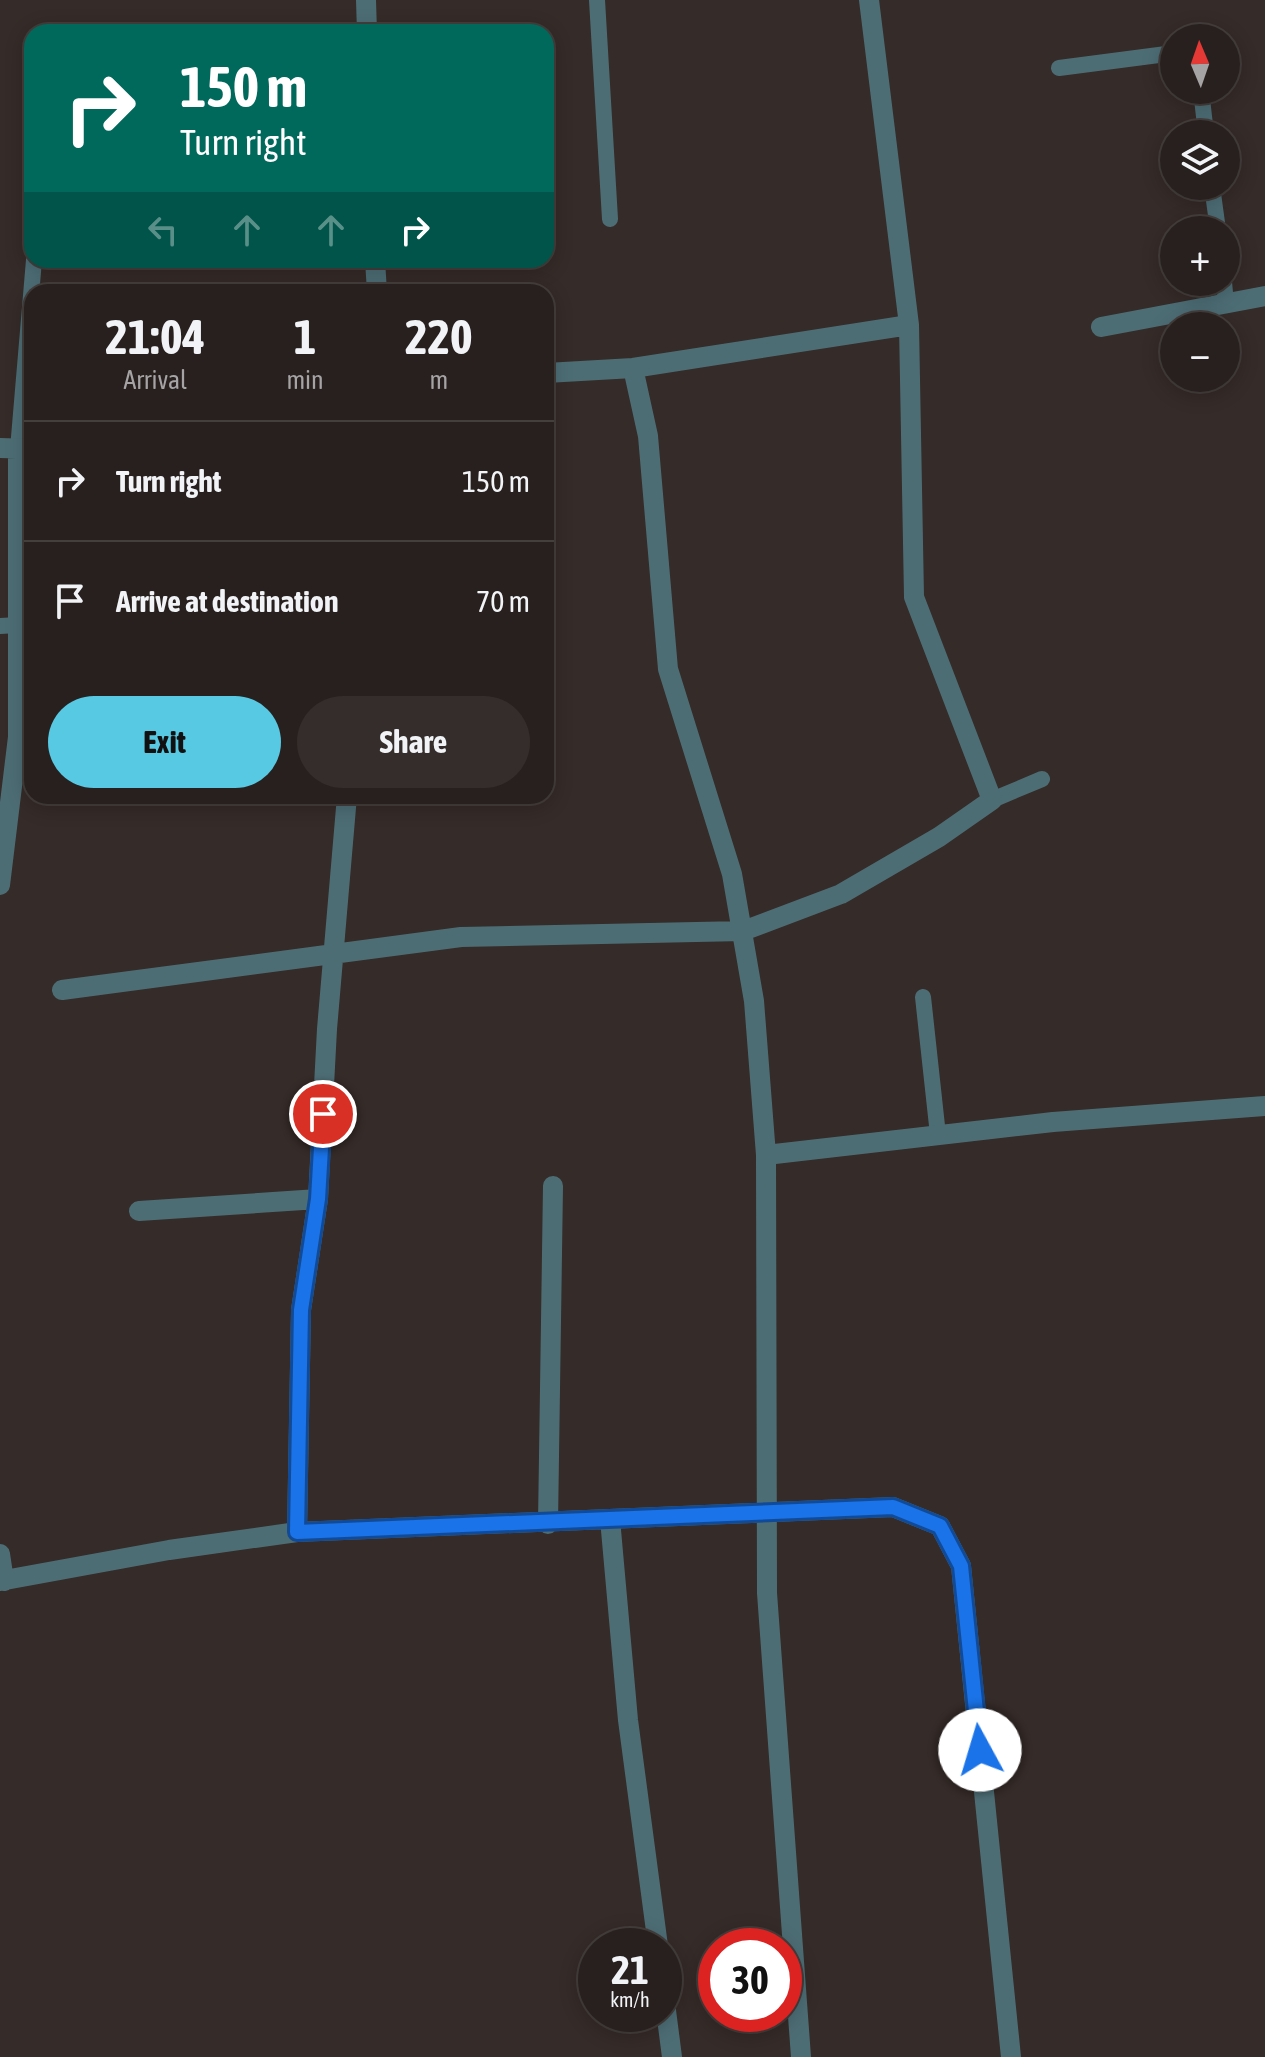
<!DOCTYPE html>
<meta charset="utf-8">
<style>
:root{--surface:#28201e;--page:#342d2b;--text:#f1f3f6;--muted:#a5a3a4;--line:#443e3c;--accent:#58c9e3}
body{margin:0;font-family:"Asap Condensed",sans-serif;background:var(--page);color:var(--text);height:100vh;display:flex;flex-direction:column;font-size:30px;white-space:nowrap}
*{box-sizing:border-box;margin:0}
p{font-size:26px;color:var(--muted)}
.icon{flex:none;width:44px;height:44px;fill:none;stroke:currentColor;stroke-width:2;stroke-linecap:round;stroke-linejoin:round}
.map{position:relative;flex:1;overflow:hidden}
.details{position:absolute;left:24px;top:284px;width:530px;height:520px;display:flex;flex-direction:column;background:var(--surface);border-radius:24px;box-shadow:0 4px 20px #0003,0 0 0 2px var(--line)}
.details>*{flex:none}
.banner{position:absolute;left:24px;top:24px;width:530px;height:244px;border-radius:24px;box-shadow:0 4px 20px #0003,0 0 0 2px var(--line);background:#00695c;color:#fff;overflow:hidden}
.needle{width:52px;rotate:358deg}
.buttons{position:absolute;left:1160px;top:24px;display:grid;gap:16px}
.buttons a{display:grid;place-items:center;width:80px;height:80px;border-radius:50%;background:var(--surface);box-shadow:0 4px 20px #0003,0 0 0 2px var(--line);font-size:40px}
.speed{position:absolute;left:578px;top:1928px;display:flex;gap:16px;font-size:40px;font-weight:700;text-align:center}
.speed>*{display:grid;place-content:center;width:104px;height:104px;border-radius:50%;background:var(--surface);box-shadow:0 4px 20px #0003,0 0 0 2px var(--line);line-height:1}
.speed small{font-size:20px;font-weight:400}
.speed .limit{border:12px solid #d22;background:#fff;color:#111}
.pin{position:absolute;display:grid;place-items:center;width:68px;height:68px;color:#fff;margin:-34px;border:4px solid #fff;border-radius:50%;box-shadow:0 2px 8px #0007}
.me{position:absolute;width:88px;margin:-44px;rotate:354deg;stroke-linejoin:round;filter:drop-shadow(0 0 6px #0008)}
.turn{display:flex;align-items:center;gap:28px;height:168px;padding:0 24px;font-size:36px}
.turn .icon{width:104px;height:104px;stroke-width:2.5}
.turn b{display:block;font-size:56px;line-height:68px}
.lanes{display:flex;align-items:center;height:76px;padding:0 24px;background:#0003;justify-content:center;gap:40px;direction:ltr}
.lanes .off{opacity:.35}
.eta{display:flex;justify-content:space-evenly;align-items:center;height:136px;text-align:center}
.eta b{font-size:48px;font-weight:700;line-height:56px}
.primary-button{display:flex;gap:16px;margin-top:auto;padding:16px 24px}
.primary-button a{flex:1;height:92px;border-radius:48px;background:var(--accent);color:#111;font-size:32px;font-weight:700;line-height:92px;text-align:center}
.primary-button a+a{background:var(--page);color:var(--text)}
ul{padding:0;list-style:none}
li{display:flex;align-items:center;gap:24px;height:120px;padding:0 24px;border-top:2px solid var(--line)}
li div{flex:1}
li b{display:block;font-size:30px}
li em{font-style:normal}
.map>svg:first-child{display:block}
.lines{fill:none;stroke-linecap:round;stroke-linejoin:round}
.lane{stroke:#4d6d75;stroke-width:16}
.street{stroke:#4d6d75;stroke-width:20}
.route-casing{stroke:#114b97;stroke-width:20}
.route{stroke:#1a73e8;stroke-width:14}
</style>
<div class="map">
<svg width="1265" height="2057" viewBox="0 0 1265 2057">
<rect width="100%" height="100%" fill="#352b28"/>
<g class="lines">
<path class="lane" d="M597,0L610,219
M1059,68L1174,53
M1201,90L1206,134
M1212,186L1218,230
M1224,282L1226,303
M18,449L34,260
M0,626L18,625
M992,800L1042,779
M923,997L938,1135"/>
<path class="street" d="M366,0L367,32
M375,260L377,292
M1101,327L1265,296
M633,368L648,436L668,669L732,874L754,1001L766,1155L767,1593L801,2057
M546,373L633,368L909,325
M0,448L32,449
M0,885L18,737V449
M62,990L461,937L743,931L841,894L939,837L992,800L914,597L909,325L869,0
M766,1155L1053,1122L1265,1106
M139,1211L318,1199
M610,1519L628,1720L658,1946
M548,1524L553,1186
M297,1532L301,1310L318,1199L327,1029L347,796
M0,1554L4,1581
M0,1581L169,1550L297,1532L893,1507L940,1526L961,1566L1011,2057
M664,1995L672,2057"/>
</g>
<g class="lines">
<g class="route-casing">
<path id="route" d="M323,1114L318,1199L301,1310L297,1532L893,1507L940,1526L961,1566L980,1750"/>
</g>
<use href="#route" class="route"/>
</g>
</svg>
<div class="buttons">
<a><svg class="needle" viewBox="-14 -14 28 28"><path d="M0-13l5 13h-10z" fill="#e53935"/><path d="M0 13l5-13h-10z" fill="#a5a3a4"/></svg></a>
<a><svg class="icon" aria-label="layers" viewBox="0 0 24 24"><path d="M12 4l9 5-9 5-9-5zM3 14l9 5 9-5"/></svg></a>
<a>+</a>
<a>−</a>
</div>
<div class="speed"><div>21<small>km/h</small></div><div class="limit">30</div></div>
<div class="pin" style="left:323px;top:1114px;background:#d93025"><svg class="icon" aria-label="arrive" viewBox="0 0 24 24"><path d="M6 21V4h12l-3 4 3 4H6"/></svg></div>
<svg class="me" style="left:980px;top:1750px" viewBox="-20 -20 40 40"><circle r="19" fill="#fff"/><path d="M0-13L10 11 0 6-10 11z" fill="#1a73e8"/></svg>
<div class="banner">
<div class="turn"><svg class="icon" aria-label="right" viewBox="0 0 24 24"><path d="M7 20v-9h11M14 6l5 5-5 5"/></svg><div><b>150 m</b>Turn right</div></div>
<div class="lanes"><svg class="icon off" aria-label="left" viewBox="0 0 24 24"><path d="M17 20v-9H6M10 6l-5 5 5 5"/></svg><svg class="icon off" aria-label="ahead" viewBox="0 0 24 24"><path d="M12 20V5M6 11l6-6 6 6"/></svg><svg class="icon off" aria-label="ahead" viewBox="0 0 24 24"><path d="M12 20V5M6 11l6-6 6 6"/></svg><svg class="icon" aria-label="right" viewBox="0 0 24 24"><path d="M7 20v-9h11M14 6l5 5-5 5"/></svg></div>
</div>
<section class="details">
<div class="eta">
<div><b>21:04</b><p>Arrival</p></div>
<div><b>1</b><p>min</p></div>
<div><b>220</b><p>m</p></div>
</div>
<ul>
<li><svg class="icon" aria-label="right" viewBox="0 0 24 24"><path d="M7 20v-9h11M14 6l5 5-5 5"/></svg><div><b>Turn right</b></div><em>150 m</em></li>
<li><svg class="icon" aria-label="arrive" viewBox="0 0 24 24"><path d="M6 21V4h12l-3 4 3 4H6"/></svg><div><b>Arrive at destination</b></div><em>70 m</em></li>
</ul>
<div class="primary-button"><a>Exit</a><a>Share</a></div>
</section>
</div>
